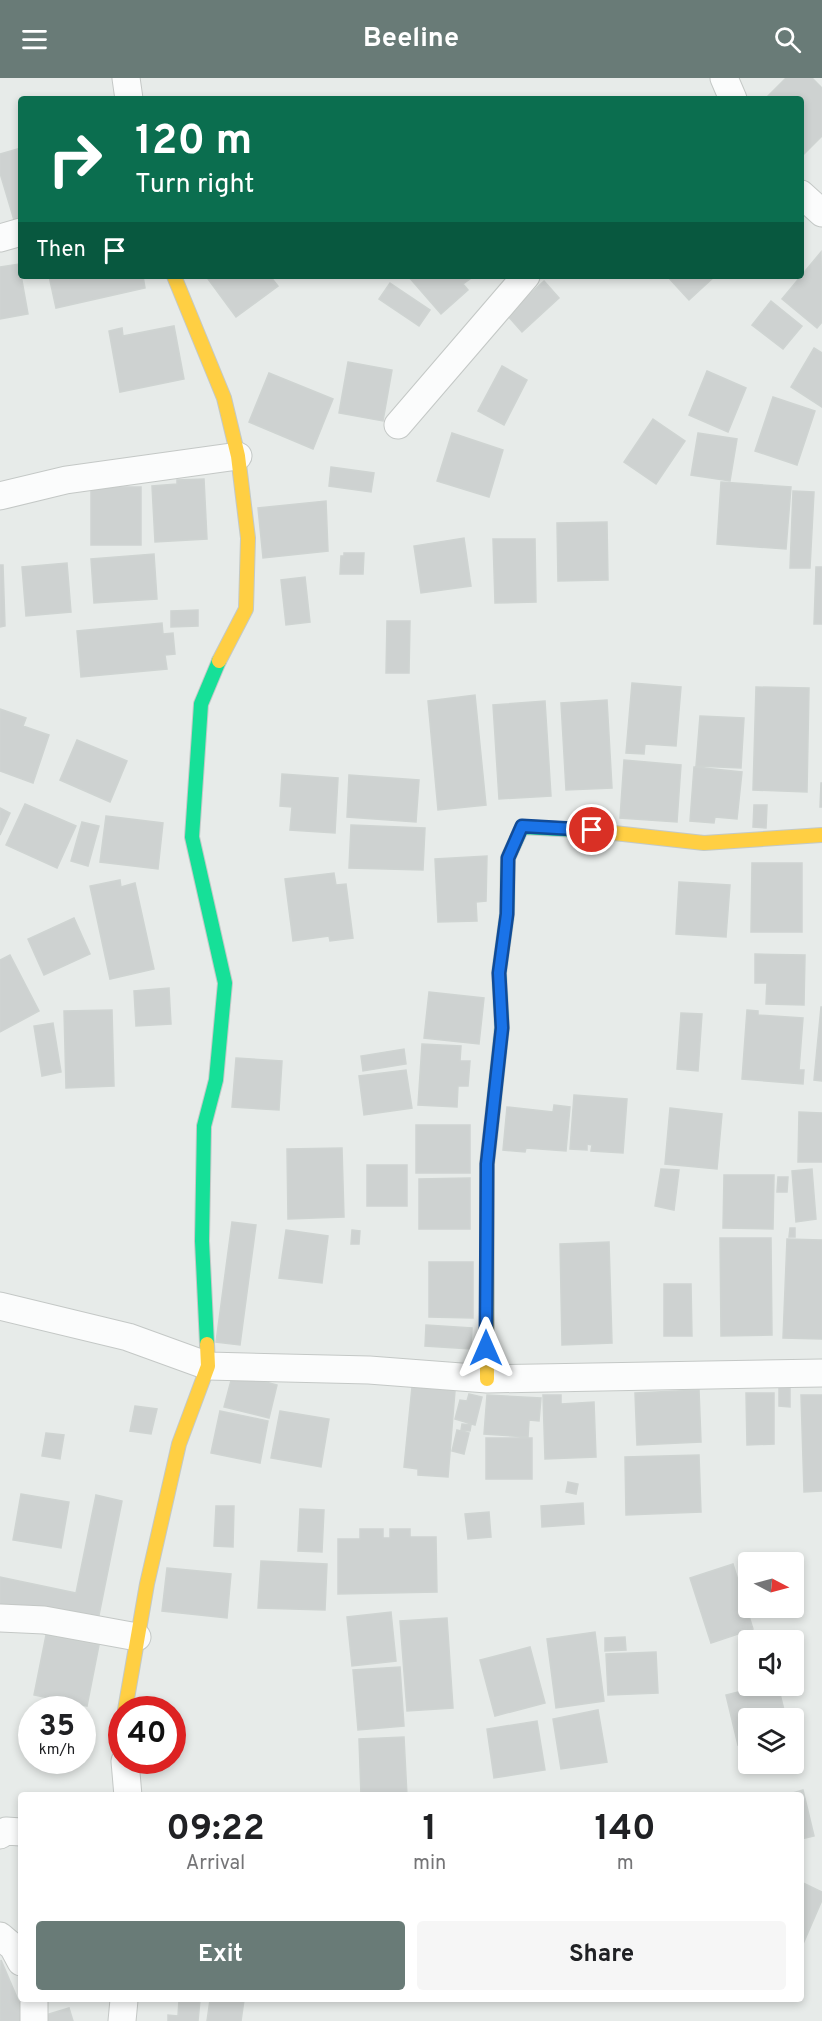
<!DOCTYPE html>
<style>
:root{--surface:#fff;--page:#f6f6f6;--text:#202124;--muted:#757577;--accent:#697b77}
body{margin:0;font-family:Overpass,sans-serif;background:var(--page);color:var(--text);height:100vh;display:flex;flex-direction:column;font-size:22px;white-space:nowrap}
*{box-sizing:border-box;margin:0}
p{font-size:20px;color:var(--muted)}
.icon{flex:none;width:33px;height:33px;fill:none;stroke:currentColor;stroke-width:2;stroke-linecap:round;stroke-linejoin:round}
.map{position:relative;flex:1;overflow:hidden}
.sheet{position:absolute;left:18px;top:1714px;width:786px;height:210px;display:flex;flex-direction:column;background:var(--surface);border-radius:6px;box-shadow:0 3px 9px #0003}
.sheet>*{flex:none}
.banner{position:absolute;left:18px;top:18px;width:786px;height:183px;border-radius:6px;box-shadow:0 3px 9px #0003;background:#0b6e4f;color:#fff;overflow:hidden}
.needle{width:39px;rotate:96deg}
.controls{position:absolute;left:738px;top:1474px;display:grid;gap:12px}
.controls a{display:grid;place-items:center;width:66px;height:66px;border-radius:6px;background:var(--surface);box-shadow:0 3px 9px #0003;font-size:30px}
.speed{position:absolute;left:18px;top:1618px;display:flex;gap:12px;font-size:30px;font-weight:700;text-align:center}
.speed>*{display:grid;place-content:center;width:78px;height:78px;border-radius:50%;background:var(--surface);box-shadow:0 3px 9px #0003;line-height:1}
.speed small{font-size:15px;font-weight:400}
.speed .limit{border:9px solid #d22;background:#fff;color:#111}
.pin{position:absolute;display:grid;place-items:center;width:51px;height:51px;color:#fff;margin:-26px;border:3px solid #fff;border-radius:50%;box-shadow:0 2px 6px #0007}
.me{position:absolute;width:66px;margin:-33px;rotate:0deg;stroke-linejoin:round;filter:drop-shadow(0 0 4px #0008)}
.turn{display:flex;align-items:center;gap:21px;height:126px;padding:0 18px;font-size:27px}
.turn .icon{width:78px;height:78px;stroke-width:2.5}
.turn b{display:block;font-size:42px;line-height:51px}
.then{display:flex;align-items:center;height:57px;padding:0 18px;background:#0003;gap:12px;font-size:22px}
.eta{display:flex;justify-content:space-evenly;align-items:center;height:102px;text-align:center}
.eta b{font-size:36px;font-weight:700;line-height:42px}
.primary-button{display:flex;gap:12px;margin-top:auto;padding:12px 18px}
.primary-button a{flex:1;height:69px;border-radius:6px;background:var(--accent);color:#fff;font-size:24px;font-weight:700;line-height:69px;text-align:center}
.primary-button a+a{background:var(--page);color:var(--text)}
header{display:flex;justify-content:space-between;align-items:center;height:78px;padding:0 18px;background:var(--accent);color:#fff;font-size:27px;font-weight:700}
.map>svg:first-child{display:block}
.building{fill:#ced2d1;stroke:#cfd4d2;stroke-width:1.5}
.lines{fill:none;stroke-linecap:round;stroke-linejoin:round}
.street-casing{stroke:#c4c8c6;stroke-width:29}
.fast-casing{stroke:#c3c9c7;stroke-width:16}
.slow-casing{stroke:#c3c9c7;stroke-width:16}
.street{stroke:#fbfcfc;stroke-width:27}
.fast{stroke:#16e098;stroke-width:14}
.slow{stroke:#ffcf43;stroke-width:14}
.route-casing{stroke:#114b97;stroke-width:15}
.route{stroke:#1a73e8;stroke-width:10}
</style>
<header><svg class="icon" aria-label="menu" viewBox="0 0 24 24"><path d="M4 6h16M4 12h16M4 18h16"/></svg>Beeline<svg class="icon" aria-label="search" viewBox="0 0 24 24"><circle cx="10" cy="10" r="6"/><path d="M15 15l6 6"/></svg></header>
<div class="map">
<svg width="822" height="1943" viewBox="0 0 822 1943">
<rect width="100%" height="100%" fill="#e7ebe9"/>
<path class="building" d="M786,0H812L822,10V58L801,79V21H765Z
M21,70V140L14,142L0,95V76Z
M821,174L822,244L817,250L782,221Z
M19,186L28,236L0,241V189Z
M49,198H143L145,210L56,230Z
M212,198H270L278,208L236,239L208,201Z
M408,198H467L470,201L463,206L468,212L441,236Z
M667,198H715L689,222Z
M544,203L559,220L522,254L507,237Z
M390,205L430,232L419,248L379,221Z
M771,223L802,248L783,271L752,247Z
M174,248L184,301L120,314L109,253L122,250L123,258Z
M814,270L822,275V329L791,309Z
M348,284L392,292L383,343L339,335Z
M502,288L527,302L504,347L478,333Z
M707,293L746,310L728,354L689,337Z
M269,295L333,321L313,371L249,344Z
M773,319L815,333L797,387L755,373Z
M653,341L685,363L656,406L624,384Z
M452,355L503,372L489,419L437,403Z
M698,355L737,361L730,403L691,397Z
M331,389L374,395L371,414L329,408Z
M204,401L207,461L155,464L152,408L177,406V402Z
M721,404L791,409L786,471L717,466Z
M91,409H141V467H91Z
M793,413L814,414L810,490H790Z
M326,423L328,473L263,480L258,430Z
M607,444L608,502L558,503L557,445Z
M464,460L471,508L421,515L414,468Z
M493,461H535L536,524L495,525Z
M344,475H364L363,496H340L341,478H344Z
M154,476L157,521L94,525L91,481Z
M67,485L71,534L26,538L22,489Z
M0,487H3L5,548L0,549Z
M816,489H822V546H814Z
M305,499L310,544L286,547L281,502Z
M198,532V548L171,549V533Z
M387,543H410L409,595H386Z
M162,545L163,556L173,555L175,576L165,577L167,591L81,599L77,553Z
M632,605L681,609L676,668L645,666L644,676L626,675Z
M756,609L809,610L807,714L753,712Z
M475,617L486,727L438,732L428,623Z
M607,622L612,710L566,712L561,625Z
M545,623L551,718L499,721L493,627Z
M0,631L26,640L23,648L49,657L33,705L0,693Z
M700,638L744,640L741,690L696,688Z
M77,662L127,683L110,724L60,702Z
M624,682L681,687L677,744L620,740Z
M694,689L742,694L737,741L715,739L714,745L690,743Z
M282,696L338,700L335,755L290,752L292,729L280,728Z
M349,697L419,702L416,744L347,739Z
M821,705H822V729H820Z
M25,726L76,748L57,790L6,767Z
M754,727H767L766,750L753,749Z
M0,730L10,735L0,757Z
M106,738L163,745L158,791L100,784Z
M82,744L99,748L88,788L71,783Z
M351,747L425,750L423,792L349,790Z
M487,778L486,823L476,824L477,843L438,844L435,781Z
M752,785H802V854H751Z
M334,795L336,807L346,806L353,860L330,863L329,858L293,863L285,801Z
M120,802L121,809L135,805L154,891L110,901L90,808Z
M679,804L730,807L726,859L676,856Z
M74,840L90,876L44,897L28,861Z
M755,876L805,877L804,927L766,926L767,905H755Z
M10,877L39,933L0,954V882Z
M169,910L171,946L136,948L134,913Z
M429,914L484,920L479,966L424,960Z
M821,929H822V1003L814,1002Z
M112,932L114,1008L66,1010L64,933Z
M747,932L758,933V937L803,940L799,992H804L803,1006L742,1001Z
M681,935L702,936L698,993L677,991Z
M53,945L61,994L42,998L34,948Z
M422,966L461,968L460,983H470L468,1008H458L457,1029L418,1027Z
M404,971L406,986L363,993L361,978Z
M236,980L282,983L279,1032L232,1029Z
M406,992L412,1030L364,1037L359,998Z
M574,1017L627,1021L623,1075L591,1073L592,1067L587,1066V1072L570,1071Z
M554,1027L570,1029L566,1073L526,1070L525,1074L503,1072L507,1029L553,1034Z
M670,1030L722,1036L717,1091L665,1086Z
M799,1034L822,1035V1084H798Z
M416,1047H470V1095H416Z
M342,1070L344,1139L288,1141L287,1071Z
M367,1087H407V1128H367Z
M661,1091L679,1092L674,1132L655,1128Z
M812,1091L816,1141L796,1144L792,1093Z
M724,1097H774L773,1151L723,1150Z
M778,1099H788L787,1114H777Z
M470,1100V1151H419V1101Z
M232,1144L256,1147L240,1267L216,1264Z
M790,1150H795V1159H789Z
M286,1152L328,1158L322,1205L279,1200Z
M352,1152L360,1153L359,1166H351Z
M720,1160H771L772,1257L721,1258Z
M787,1161L822,1162V1261L783,1260Z
M609,1164L612,1265L562,1267L560,1166Z
M429,1184H473V1240L429,1239Z
M664,1206H691L692,1258H664Z
M426,1247L472,1250L471,1271L425,1268Z
M233,1295L277,1307L269,1340L224,1329Z
M779,1303H790V1329L779,1328Z
M412,1309L455,1313L448,1399L418,1397V1391L404,1389Z
M699,1312L701,1364L637,1367L635,1315Z
M746,1315H774V1366L747,1367Z
M469,1316L482,1319L475,1347L455,1341L460,1322L467,1323Z
M487,1317L541,1320L539,1343L529,1342L528,1359L484,1356Z
M543,1317H561V1326L594,1324L596,1379L545,1381Z
M801,1317H822V1413L804,1414Z
M135,1328L157,1331L151,1356L130,1353Z
M220,1333L268,1343L260,1385L211,1375Z
M280,1333L329,1341L321,1389L271,1380Z
M462,1346L471,1347L470,1353L461,1352Z
M457,1352L469,1355L464,1376L452,1373Z
M46,1355L64,1357L60,1381L42,1378Z
M486,1360H532V1401H486Z
M699,1377L701,1434L626,1437L625,1379Z
M568,1404L578,1406L576,1416L566,1414Z
M21,1416L69,1424L61,1470L13,1462Z
M96,1417L122,1423L97,1547L0,1527V1499L76,1515Z
M583,1425L584,1446L542,1449L541,1428Z
M216,1428H234L233,1469L214,1468Z
M300,1431L324,1432L322,1474L298,1473Z
M489,1434L491,1459L468,1461L465,1436Z
M360,1451H383V1460H390V1451H410V1459H436L437,1514L338,1516V1461H360Z
M261,1483L327,1486L325,1532L258,1530Z
M733,1486L753,1551L711,1565L690,1500Z
M167,1490L231,1496L227,1540L162,1533Z
M391,1534L396,1583L352,1588L347,1539Z
M447,1540L453,1630L407,1633L400,1543Z
M595,1554L604,1623L556,1630L547,1561Z
M46,1557L99,1567L87,1628L34,1617Z
M625,1559L626,1572L605,1573V1560Z
M530,1569L545,1625L495,1638L480,1582Z
M656,1574L658,1615L608,1617L606,1576Z
M400,1589L404,1648L358,1652L353,1592Z
M762,1608H778L786,1640L748,1641V1665L738,1667L726,1617Z
M598,1632L607,1684L561,1691L553,1641Z
M537,1643L545,1692L494,1700L487,1651Z
M404,1659L407,1718H361L359,1661Z
M803,1712L814,1758L801,1761V1718H783Z
M801,1804L822,1814V1822L803,1866Z
M1,1882L27,1943H0Z
M179,1922H200L198,1943H168V1937L178,1938Z
M210,1922H244L241,1943H207Z
M69,1930L73,1943H40L39,1939Z"/>
<g class="lines">
<g class="street-casing">
<path id="street" d="M126,0L129,21
M724,0L733,21
M801,116L822,135
M0,160L21,154
M398,347L526,198
M0,418L66,402L238,378
M0,1228L128,1259L208,1288L369,1292L487,1301L822,1295
M0,1540L44,1542L137,1559
M125,1683L128,1718
M0,1757L6,1753L21,1754
M0,1858L13,1869L21,1884
M34,1922V1943
M122,1943L124,1922"/>
</g>
<g class="fast-casing">
<path id="fast" d="M493,1032L502,949L499,895L507,836L508,780L522,749L596,753
M207,1266L202,1163L204,1048L216,1002L225,905L192,759L201,626L219,583"/>
</g>
<g class="slow-casing">
<path id="slow" d="M174,198L224,320L238,378L248,460L246,531L219,583
M596,753L704,765L822,757
M487,1301V1086L493,1032
M125,1632L147,1506L179,1366L208,1288L207,1266"/>
</g>
<use href="#street" class="street"/>
<use href="#fast" class="fast"/>
<use href="#slow" class="slow"/>
</g>
<g class="lines">
<g class="route-casing">
<path id="route" d="M486,1270L487,1086L502,950L499,895L507,836L508,780L522,748L592,752"/>
</g>
<use href="#route" class="route"/>
</g>
</svg>
<div class="controls">
<a><svg class="needle" viewBox="-14 -14 28 28"><path d="M0-13l5 13h-10z" fill="#e53935"/><path d="M0 13l5-13h-10z" fill="#757577"/></svg></a>
<a><svg class="icon" aria-label="sound" viewBox="0 0 24 24"><path d="M4 9h4l5-4v14l-5-4H4zM17 9q2 3 0 6"/></svg></a>
<a><svg class="icon" aria-label="layers" viewBox="0 0 24 24"><path d="M12 4l9 5-9 5-9-5zM3 14l9 5 9-5"/></svg></a>
</div>
<div class="speed"><div>35<small>km/h</small></div><div class="limit">40</div></div>
<div class="pin" style="left:592px;top:752px;background:#d93025"><svg class="icon" aria-label="arrive" viewBox="0 0 24 24"><path d="M6 21V4h12l-3 4 3 4H6"/></svg></div>
<svg class="me" style="left:486px;top:1270px" viewBox="-20 -20 40 40"><path d="M0-17L14 15 0 8-14 15z" fill="#1a73e8" stroke="#fff" stroke-width="4"/></svg>
<div class="banner">
<div class="turn"><svg class="icon" aria-label="right" viewBox="0 0 24 24"><path d="M7 20v-9h11M14 6l5 5-5 5"/></svg><div><b>120 m</b>Turn right</div></div>
<div class="then">Then<svg class="icon" aria-label="arrive" viewBox="0 0 24 24"><path d="M6 21V4h12l-3 4 3 4H6"/></svg></div>
</div>
<section class="sheet">
<div class="eta">
<div><b>09:22</b><p>Arrival</p></div>
<div><b>1</b><p>min</p></div>
<div><b>140</b><p>m</p></div>
</div>
<div class="primary-button"><a>Exit</a><a>Share</a></div>
</section>
</div>
